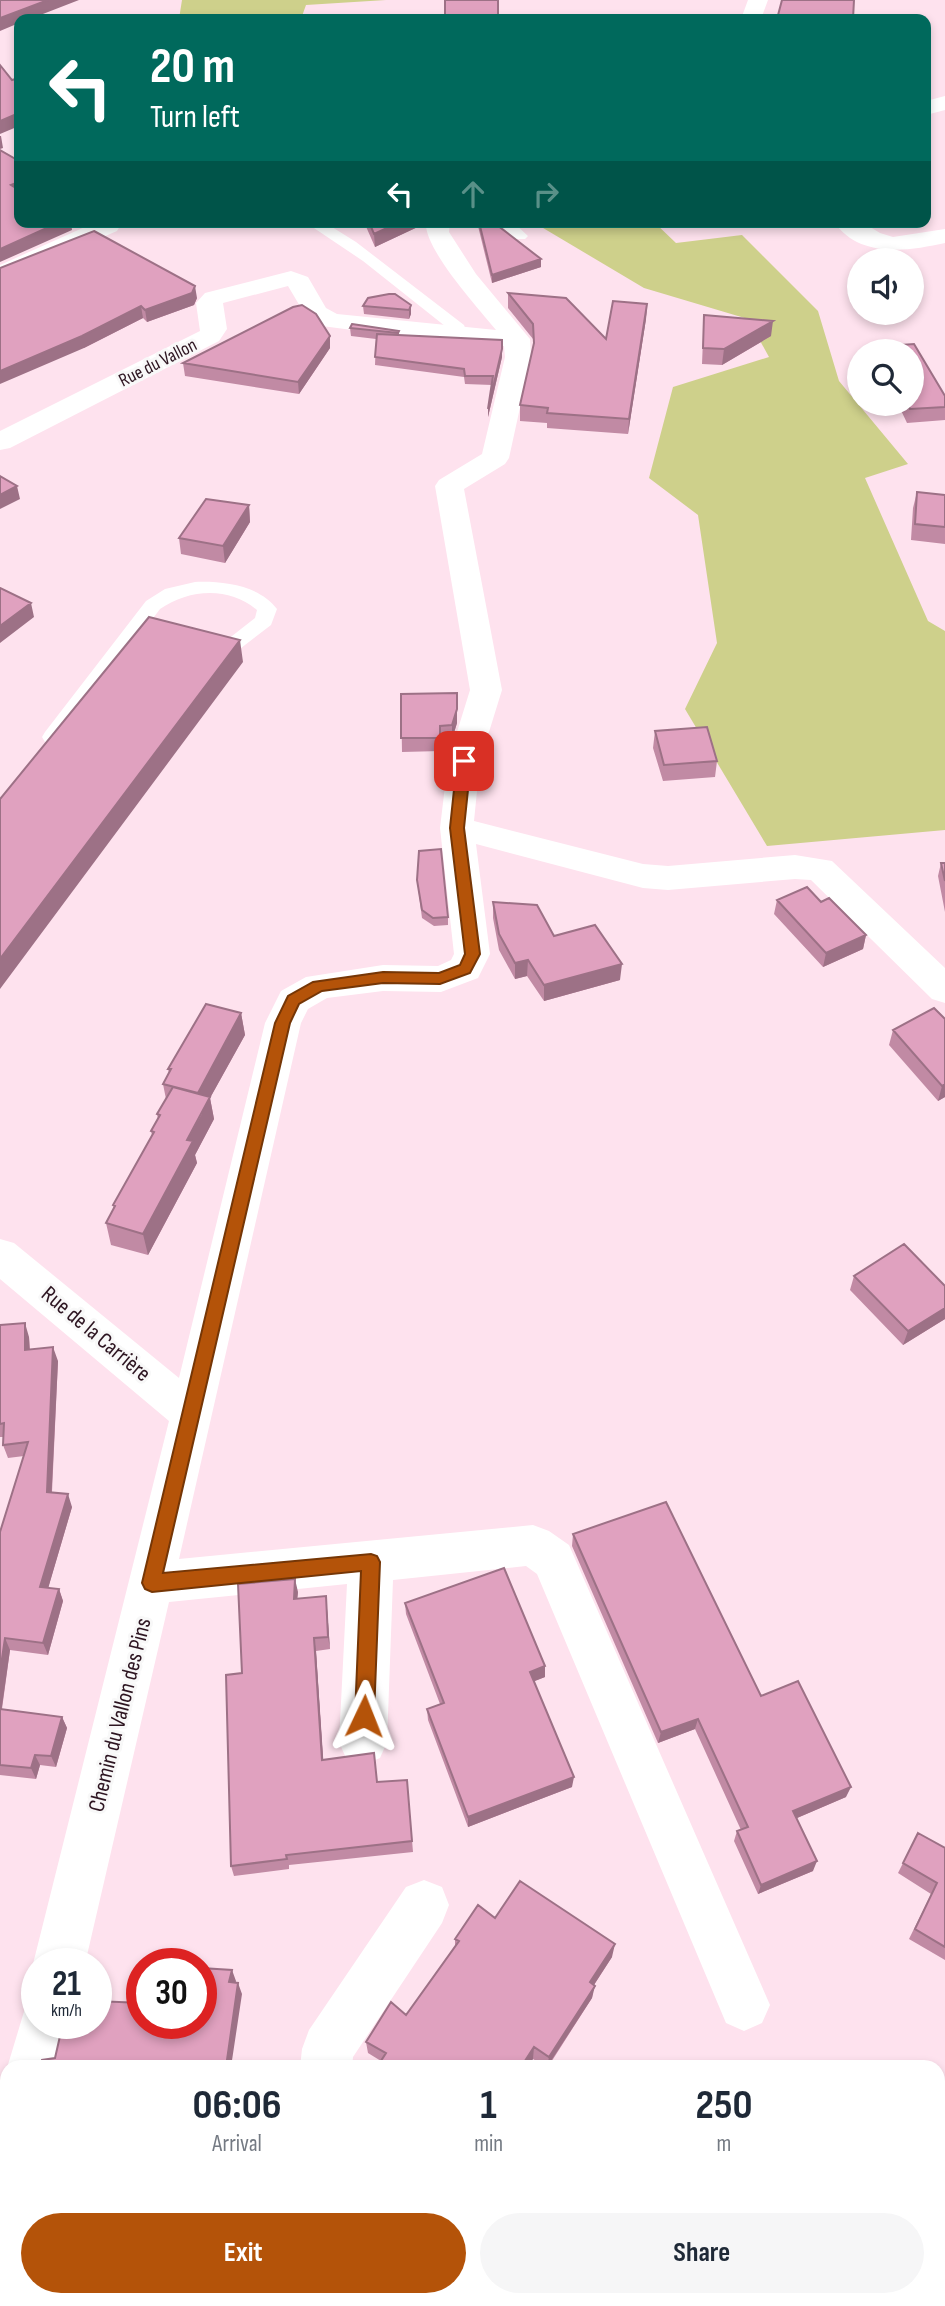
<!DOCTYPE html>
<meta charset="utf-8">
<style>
:root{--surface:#fff;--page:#f6f6f7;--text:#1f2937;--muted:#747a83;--accent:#b45309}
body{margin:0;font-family:"Sofia Sans Condensed",sans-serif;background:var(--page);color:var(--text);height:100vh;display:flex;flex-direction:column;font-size:26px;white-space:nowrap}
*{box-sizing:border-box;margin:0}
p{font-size:23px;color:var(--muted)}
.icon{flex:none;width:38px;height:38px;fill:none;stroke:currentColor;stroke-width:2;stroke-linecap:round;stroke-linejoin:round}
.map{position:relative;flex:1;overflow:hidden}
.sheet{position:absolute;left:0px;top:2060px;width:945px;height:247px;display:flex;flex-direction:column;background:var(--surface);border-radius:21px 21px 0 0;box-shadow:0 4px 10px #0003}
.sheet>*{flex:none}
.hud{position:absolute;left:14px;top:14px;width:917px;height:214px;border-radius:14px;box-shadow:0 4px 10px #0003;background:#00695c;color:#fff;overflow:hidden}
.controls{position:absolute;left:847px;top:248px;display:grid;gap:14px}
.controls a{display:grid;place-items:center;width:77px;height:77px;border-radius:50%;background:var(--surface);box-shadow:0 4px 10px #0003;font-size:35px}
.speed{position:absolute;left:21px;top:1948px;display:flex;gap:14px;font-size:35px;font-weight:700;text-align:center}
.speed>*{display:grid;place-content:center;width:91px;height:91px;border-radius:50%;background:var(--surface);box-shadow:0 4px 10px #0003;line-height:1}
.speed small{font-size:18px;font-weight:400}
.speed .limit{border:10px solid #d22;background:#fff;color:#111}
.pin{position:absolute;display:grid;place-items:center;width:60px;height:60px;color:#fff;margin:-30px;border-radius:14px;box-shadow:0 4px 10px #0006}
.me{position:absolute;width:77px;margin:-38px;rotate:2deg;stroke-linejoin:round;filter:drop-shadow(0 0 5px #0008)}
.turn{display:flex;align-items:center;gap:24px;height:147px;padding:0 21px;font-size:32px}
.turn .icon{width:91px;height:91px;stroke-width:2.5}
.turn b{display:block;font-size:49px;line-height:60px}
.lanes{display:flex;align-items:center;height:66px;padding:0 21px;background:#0003;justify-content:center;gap:35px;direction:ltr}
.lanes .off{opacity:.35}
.eta{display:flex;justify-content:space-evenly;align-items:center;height:119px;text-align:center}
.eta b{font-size:42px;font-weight:700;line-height:49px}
.primary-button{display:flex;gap:14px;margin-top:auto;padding:14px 21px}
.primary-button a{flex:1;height:80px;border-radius:42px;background:var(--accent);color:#fff;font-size:28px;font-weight:700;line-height:80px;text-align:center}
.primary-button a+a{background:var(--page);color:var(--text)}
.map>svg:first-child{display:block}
.green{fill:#ced08b}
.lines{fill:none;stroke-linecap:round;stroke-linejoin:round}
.service{fill:#fff;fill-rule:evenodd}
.minor{fill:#fff;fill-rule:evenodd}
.wall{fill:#c18aa4}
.shaded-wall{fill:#9d7186}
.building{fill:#e0a1bf;stroke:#9d7186;stroke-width:2}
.route{fill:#b45309;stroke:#753606;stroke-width:2}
.labels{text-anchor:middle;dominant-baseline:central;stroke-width:6;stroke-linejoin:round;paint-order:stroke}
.far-street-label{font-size:19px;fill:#2d1521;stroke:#f8f8f8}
.street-label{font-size:23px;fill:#2d1521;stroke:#f8f8f8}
</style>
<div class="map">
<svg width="945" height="2306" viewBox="0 0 945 2306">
<rect width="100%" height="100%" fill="#fee2ee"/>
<path class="green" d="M182,0H386L306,5L301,19H179Z
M533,222H654L676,243L742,235L818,311L839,381L908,464L865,478L928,621L945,631V830L767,846L685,709L717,643L698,515L649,478L673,387L769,357L748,319L644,288Z"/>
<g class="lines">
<path class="service" d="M305,222H324L356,242L464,325L468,336L466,339H454L450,330L363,261Z
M497,222H513L528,236L525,239H515Z
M195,582C223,581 259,585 277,609L271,625L232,655H218L215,651L218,647L255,618L257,610C229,586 189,589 160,609L59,742H45L42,737L45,732L146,601L165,589Z"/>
<path class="minor" d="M748,0H768L761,19H741Z
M945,96V110L926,115V101Z
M96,222H117L120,226L117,231L0,281V265Z
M426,222H450L449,232L476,274L530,339L531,357L509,458L505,464L464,489L502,690L480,761L474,821L643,864L668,866L795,855L832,861L945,968V1003L932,999L811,880L795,879L668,890L643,888L476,844L490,954L478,978L441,992L383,991L327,998L308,1009L301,1023L179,1559L533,1525L549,1531L569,1545L770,2005L762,2023L744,2031L726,2023L537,1574L526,1566L393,1580L387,1742L380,1758L363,1765L346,1758L339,1742L347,1584L169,1602L85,1964H37V1972L33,1964L169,1421L0,1279V1239L14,1243L179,1378L265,1023L281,991L306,977L383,965L438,966L451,960L454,954L440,828L448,761L470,690L435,486L439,480L482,454L505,357L504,346L466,345L322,326L307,318L288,286L223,303L227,329L219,341L10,448L0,450V431L200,331L196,303L205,293L291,271L308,277L326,308L337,314L496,330C479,309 423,248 426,222Z
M834,222H862L880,233L893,237L945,229V243C908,251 860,259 834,222Z
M424,1880L442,1887L449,1905L442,1923L353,2057L352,2067H300L302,2049L309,2030L406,1887Z
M37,2000V2023H70L59,2067L7,2068L26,2005Z
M7,2147V2227L0,2230V2150Z
M281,2300H337V2306H281Z"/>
</g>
<path class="wall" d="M364,222H424V224L375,247Z
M477,222H493L541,267L492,283Z
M0,268L197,298L194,305L147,322L143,318L84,348Z
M508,293L606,339L647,304L646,319L628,434L547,428V423L520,421V405L533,347V339L508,308Z
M411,305V314L409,319L364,314L363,306Z
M704,315L771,336L722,365L702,364Z
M350,328L399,331V336L502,349V357L488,417V409L492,385L465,384L464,377L375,365L376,339L351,336Z
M914,344L945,396V420L907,423L898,404H912V352H872L873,347Z
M330,348L299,394L185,376L183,363Z
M917,492L945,495V544L911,540L913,508Z
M249,505L250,522L225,563L181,554L179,538Z
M401,694L457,723L452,739L440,740L441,751L402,752Z
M655,731L717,761L715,777L663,781L653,748Z
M941,863H945V912L938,876Z
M417,880L448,917V925L434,926L422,918Z
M777,900L821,902L866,935L863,949L823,967L774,914Z
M493,902L554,936L620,980L544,1001L527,976L515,979L499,950L493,918Z
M241,1013L245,1035L210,1098L214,1119L195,1155L197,1163L148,1255L111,1245L106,1223L114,1209L113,1205L152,1135L151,1131L158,1119L157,1114L166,1099L163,1084L169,1073L168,1069Z
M945,1019V1097L938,1101L889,1045L893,1030Z
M854,1276L945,1286V1319L903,1345L850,1290Z
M0,1325L29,1337L30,1349L58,1361L52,1492L72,1507L48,1588L59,1589L63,1601L48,1655L10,1650L2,1709L62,1717L67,1728L56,1767L40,1765L36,1779L0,1775V1532L24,1456L8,1458L3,1445V1437H0Z
M573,1534L761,1696L846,1797L797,1818L813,1871L758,1894L734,1841L737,1831L741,1830L695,1729L658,1743L572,1546Z
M298,1592L297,1599L327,1609L330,1649L316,1651L323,1760L377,1782L407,1780L413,1852L289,1865V1869L234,1876L231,1866L242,1673Z
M405,1603L545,1666V1677L534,1681L572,1787L468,1827L428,1720L427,1709L440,1704L406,1614Z
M918,1833L945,1848V1960L909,1939L931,1894L898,1873Z
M495,1918L612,1957L594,1985L592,1998L548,2067H546L533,2059L527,2067H377L381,2061L368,2053L366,2042L406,2015L455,1946V1939Z
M945,2251V2300L938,2285V2254Z"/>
<path class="shaded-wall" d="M48,0H79L30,19H19V23L0,31V18Z
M19,113V126L0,134V121Z
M0,136H1L3,148L0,149Z
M19,182V195L11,185Z
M60,222H71L72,230L0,262V249Z
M400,222H424V224L375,247L374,234Z
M541,259V267L492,283V275Z
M195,286L197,298L194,305L147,322L145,310Z
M647,304L646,319L628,434L629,419Z
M411,305V314L409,319V310Z
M141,306L143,318L84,348L0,384V371Z
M773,321L771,336L722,365L724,349Z
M330,336V348L299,394L298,382Z
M502,349V357L488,417V409Z
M17,486L20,499L0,509V495Z
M249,505L250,522L225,563L223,546Z
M31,603L34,617L0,643V626Z
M240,640L243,662L0,989V959Z
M457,693V723L452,739V725Z
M866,935L863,949L823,967L826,953Z
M528,960L527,976L515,979V963Z
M622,964L620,980L544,1001V985Z
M241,1013L245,1035L210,1098L214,1119L195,1155L197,1163L148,1255L143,1234L187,1140L202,1114L198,1093Z
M945,1084V1097L938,1101L942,1086Z
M945,1308V1319L903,1345L908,1331Z
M25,1323L29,1337L30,1363L25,1350Z
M53,1347L58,1361L51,1504L47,1492Z
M68,1494L72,1507L45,1599L40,1587Z
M295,1579L298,1592L296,1612L294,1599Z
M59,1589L63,1601L48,1655L43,1643Z
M326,1596L327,1609L330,1649L328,1637Z
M5,1638L10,1650L0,1720V1672Z
M314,1638L316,1651L324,1771L322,1760Z
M545,1666V1677L530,1683V1672Z
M62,1717L67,1728L56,1767L51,1756Z
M698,1719L695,1729L658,1743L661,1732Z
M35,1755L40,1765L36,1779L31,1768Z
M574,1777L572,1787L468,1827V1817Z
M851,1787L846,1797L790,1821L793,1811Z
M817,1861L813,1871L758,1894L761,1885Z
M615,1944L612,1957L588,1994L590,1982Z
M232,1970L236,1981L233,1993L229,1982Z
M238,1983L242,1994L231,2067H226Z
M595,1986L592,1998L547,2067L549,2057Z
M534,2047L533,2059L527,2067H521Z
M37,2300H46L45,2306H36Z"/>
<path class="building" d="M0,0H48L0,18Z
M445,0H498V19H445Z
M782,0H854L853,19H777Z
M0,65L12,80L19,78V113L0,121Z
M0,150L19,161V182L11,185L19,190V222H60L0,249Z
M369,222H400L374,234Z
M479,222H493L541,259L492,275Z
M94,231L195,286L192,293L145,310L141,306L82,336L0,371V268Z
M508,293L566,298L606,339L613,301L647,304L629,419L547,413L548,408L520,405L534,343L533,324Z
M389,294H395L411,305L409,310L363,306L368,298Z
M302,305L316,314L330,336L298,382L183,363L293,307Z
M704,315L773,321L724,349L703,348Z
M352,324L399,331L398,333L350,328Z
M377,334L502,340V349L488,409L493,376H465L464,369L375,357Z
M914,344L945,396V407L910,409L908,404H912V352H875L873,347Z
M0,476L17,486L0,495Z
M917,492L945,495V527L915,524Z
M206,499L249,505L223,546L179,538Z
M0,588L31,603L0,626Z
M149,617L240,640L0,959V799Z
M457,693V709L452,725L440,726V738H401V694Z
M707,727L717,761L664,765L655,731Z
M441,849L448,917L433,918L422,910L417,880L419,851Z
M941,863H945V881Z
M807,887L821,902L829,898L866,935L826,953L777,900Z
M493,902L537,905L554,936L595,925L622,964L544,985L528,960L515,963L499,934Z
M206,1004L241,1013L198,1093L163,1084L171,1069H168Z
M934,1008L945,1019V1084L942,1086L893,1030Z
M173,1087L210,1097L187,1140L193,1141L143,1234L106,1223L115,1206L113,1205L154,1132L151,1131L160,1115L157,1114Z
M904,1244L945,1286V1308L908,1331L854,1276Z
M25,1323V1350L53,1347L47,1492L68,1494L40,1587L59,1589L43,1643L5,1638L0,1672V1532L28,1442L3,1445L4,1423L0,1424V1325Z
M666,1502L761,1696L798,1681L851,1787L793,1811L817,1861L761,1885L737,1831L748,1827L698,1719L661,1732L573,1534Z
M504,1568L545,1666L530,1672L574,1777L468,1817L427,1709L444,1703L405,1603Z
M295,1579L294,1599L326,1596L328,1637L314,1638L322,1760L374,1753L377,1782L407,1780L412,1841L286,1855L287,1859L231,1866L226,1675L242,1673L238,1584Z
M0,1709L62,1717L51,1756L35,1755L31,1768L0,1765Z
M918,1833L945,1848V1947L915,1929L937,1883L903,1863Z
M520,1881L615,1944L590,1982L595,1986L549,2057L534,2047L521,2067H377L386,2053L366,2042L391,2002L406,2015L459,1941L455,1939L478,1905L495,1918Z
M201,1968L232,1970L229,1982L238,1983L226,2067H40L42,2060L55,2058L63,2023H96V2001L142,2003V2023H201Z
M7,2181V2300H37L36,2306H0V2220L2,2219V2203Z
M945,2251V2280L938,2265V2254Z"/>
<path class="route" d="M464,757L471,761L464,828L480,954L470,973L440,984L383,983L322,991L299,1004L290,1023L163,1573L371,1554L377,1556L380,1562L374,1716L371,1723L364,1726L357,1723L355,1716L361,1571L152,1592L145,1589L142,1583L275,1023L288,996L313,982L383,972L439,973L460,965L465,954L450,828L457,761Z"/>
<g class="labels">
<g class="far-street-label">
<text transform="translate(158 363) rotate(-27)">Rue du Vallon</text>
</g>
<g class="street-label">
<text transform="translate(96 1334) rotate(40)">Rue de la Carrière</text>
<text transform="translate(120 1715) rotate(-76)">Chemin du Vallon des Pins</text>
</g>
</g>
</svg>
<div class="controls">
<a><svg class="icon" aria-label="sound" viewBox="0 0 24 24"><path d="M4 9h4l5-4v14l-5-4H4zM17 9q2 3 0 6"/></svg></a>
<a><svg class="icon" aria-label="search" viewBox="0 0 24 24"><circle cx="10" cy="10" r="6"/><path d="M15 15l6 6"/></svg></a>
</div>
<div class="speed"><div>21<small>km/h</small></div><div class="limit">30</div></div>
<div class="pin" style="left:464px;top:761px;background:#d93025"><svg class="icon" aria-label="arrive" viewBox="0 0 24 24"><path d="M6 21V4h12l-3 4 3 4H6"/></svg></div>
<svg class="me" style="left:364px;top:1716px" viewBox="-20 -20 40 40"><path d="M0-17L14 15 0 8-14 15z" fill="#b45309" stroke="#fff" stroke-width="4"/></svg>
<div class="hud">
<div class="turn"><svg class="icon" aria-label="left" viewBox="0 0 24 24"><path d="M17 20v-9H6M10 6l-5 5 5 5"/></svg><div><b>20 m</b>Turn left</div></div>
<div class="lanes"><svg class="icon" aria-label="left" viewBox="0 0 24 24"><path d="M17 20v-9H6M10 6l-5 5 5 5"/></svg><svg class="icon off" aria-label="ahead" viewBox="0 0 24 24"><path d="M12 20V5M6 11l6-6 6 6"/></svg><svg class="icon off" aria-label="right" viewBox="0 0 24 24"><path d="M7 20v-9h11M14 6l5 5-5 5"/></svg></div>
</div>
<section class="sheet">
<div class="eta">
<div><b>06:06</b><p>Arrival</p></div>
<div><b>1</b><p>min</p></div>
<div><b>250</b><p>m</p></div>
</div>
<div class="primary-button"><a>Exit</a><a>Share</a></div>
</section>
</div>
